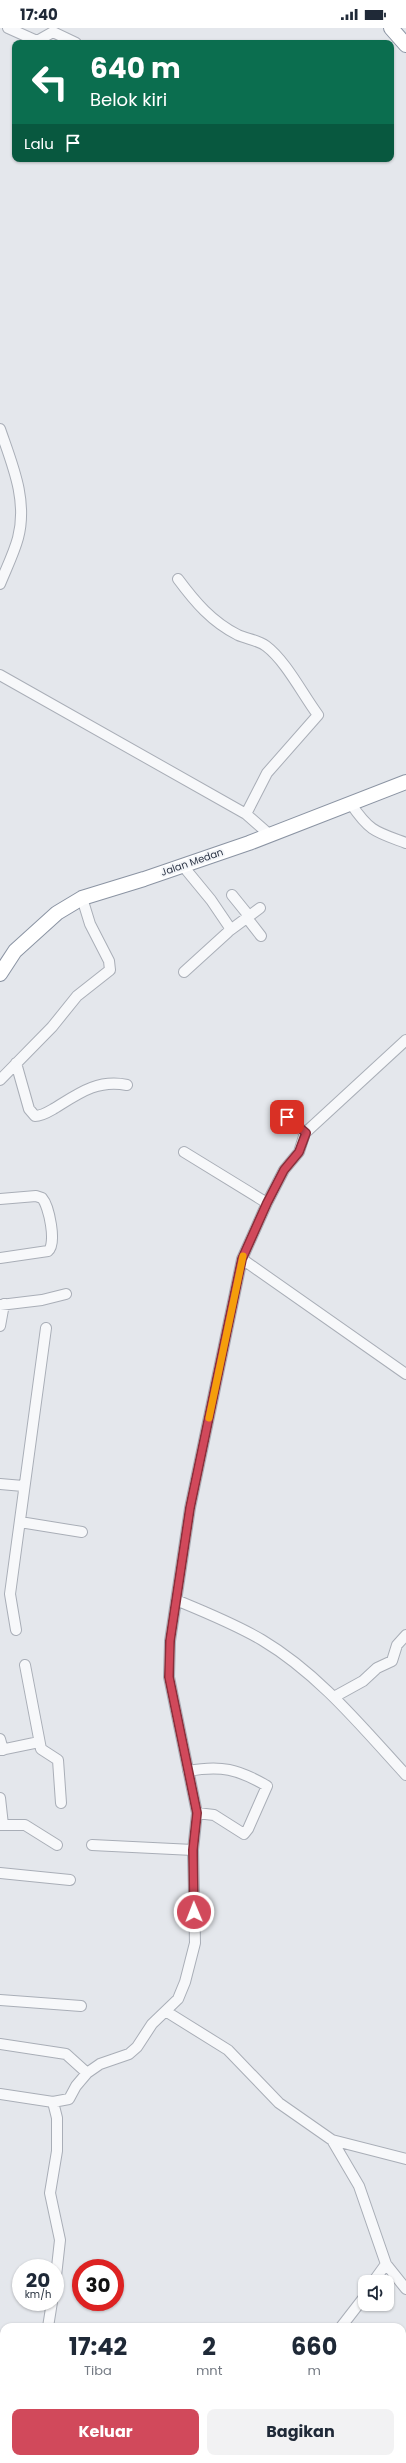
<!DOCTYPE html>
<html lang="id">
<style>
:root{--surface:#fff;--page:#f2f2f3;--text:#1f2937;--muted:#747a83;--accent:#d1495b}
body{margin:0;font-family:Poppins,sans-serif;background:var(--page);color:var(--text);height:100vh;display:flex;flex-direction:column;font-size:15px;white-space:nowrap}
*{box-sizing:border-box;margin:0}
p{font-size:13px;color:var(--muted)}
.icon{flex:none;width:22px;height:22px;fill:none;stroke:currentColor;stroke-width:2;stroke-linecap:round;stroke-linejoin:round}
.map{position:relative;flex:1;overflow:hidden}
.side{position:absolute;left:0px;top:2295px;width:406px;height:140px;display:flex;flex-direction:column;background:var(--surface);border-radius:12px 12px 0 0;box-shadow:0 1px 3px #0004}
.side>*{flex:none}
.banner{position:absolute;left:12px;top:12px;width:382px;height:122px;border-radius:8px;box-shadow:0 1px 3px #0004;background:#0b6e4f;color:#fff;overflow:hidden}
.fabs{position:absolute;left:358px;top:2247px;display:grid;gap:8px}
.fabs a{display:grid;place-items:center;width:36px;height:36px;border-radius:8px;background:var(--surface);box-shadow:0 1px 3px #0004;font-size:20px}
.speed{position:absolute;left:12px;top:2231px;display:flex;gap:8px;font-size:20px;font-weight:700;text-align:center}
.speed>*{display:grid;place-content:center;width:52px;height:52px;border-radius:50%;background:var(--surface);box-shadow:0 1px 3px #0004;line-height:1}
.speed small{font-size:10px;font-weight:400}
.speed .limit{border:6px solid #d22;background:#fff;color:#111}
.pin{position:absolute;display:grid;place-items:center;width:34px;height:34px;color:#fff;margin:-17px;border-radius:8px;box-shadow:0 2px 6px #0006}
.me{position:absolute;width:44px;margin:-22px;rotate:359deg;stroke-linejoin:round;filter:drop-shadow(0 0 3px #0008)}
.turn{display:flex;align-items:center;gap:14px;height:84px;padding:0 12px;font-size:18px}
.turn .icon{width:52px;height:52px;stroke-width:2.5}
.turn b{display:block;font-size:28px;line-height:34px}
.then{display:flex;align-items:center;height:38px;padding:0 12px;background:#0003;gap:8px;font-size:15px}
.eta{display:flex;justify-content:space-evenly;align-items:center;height:68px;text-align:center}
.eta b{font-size:24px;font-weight:700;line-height:28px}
.button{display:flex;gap:8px;margin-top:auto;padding:8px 12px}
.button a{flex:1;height:46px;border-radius:8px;background:var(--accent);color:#fff;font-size:16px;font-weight:700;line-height:46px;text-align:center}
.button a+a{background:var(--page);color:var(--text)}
.status{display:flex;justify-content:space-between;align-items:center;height:28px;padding:0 20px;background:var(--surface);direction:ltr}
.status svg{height:11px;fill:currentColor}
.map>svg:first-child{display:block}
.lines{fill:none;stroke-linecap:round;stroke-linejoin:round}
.minor-casing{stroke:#a9aeb7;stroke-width:12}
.highway-casing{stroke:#8b94a3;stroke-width:16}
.minor{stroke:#f7f8fa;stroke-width:10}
.highway{stroke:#fff;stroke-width:14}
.route-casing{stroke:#882f3b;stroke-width:10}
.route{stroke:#d1495b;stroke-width:7}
.slow{stroke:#f59e0b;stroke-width:7}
.labels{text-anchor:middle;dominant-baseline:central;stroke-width:4;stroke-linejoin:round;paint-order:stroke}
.street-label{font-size:10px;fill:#2b3445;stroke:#f4f6f9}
</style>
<div class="status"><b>17:40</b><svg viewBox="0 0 49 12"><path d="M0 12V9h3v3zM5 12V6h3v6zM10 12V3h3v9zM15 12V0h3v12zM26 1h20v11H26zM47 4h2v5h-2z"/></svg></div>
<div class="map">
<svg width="406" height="2435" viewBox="0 0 406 2435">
<rect width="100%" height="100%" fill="#e4e7ec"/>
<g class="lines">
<g class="minor-casing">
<path id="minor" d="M8,0L37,13L53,4L76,15
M0,401C12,436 28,472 18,510C14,525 6,541 0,556
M178,551C195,574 212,594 238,607C247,611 258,612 266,618C286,633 303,667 318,687L267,745L246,786
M0,647L246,786L270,807
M351,776C370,804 376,804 406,815
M183,838L211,872L230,900L228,904L184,944
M232,867L249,888
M247,890L261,908
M229,903L260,880
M16,1035L29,1081L35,1088C42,1088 48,1084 55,1080C79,1065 98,1051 127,1057
M0,1052L52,999L77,968L110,942L109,933L90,896L82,870
M278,1081L305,1105
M184,1124L267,1175
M0,1171L36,1168L42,1170C49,1178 57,1216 48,1223L0,1230
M242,1231L406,1346
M0,1277L42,1272L66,1266
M0,1298L4,1276
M0,1456L23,1458
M20,1494L82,1504
M176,1572C205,1584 235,1596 262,1612C319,1646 362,1699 406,1747
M16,1602L10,1566L46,1300
M25,1637L41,1721L58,1732L61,1775
M334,1669L363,1653L377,1640L392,1633L397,1617L406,1607
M0,1711L3,1722
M0,1722L39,1714
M188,1743C221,1737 238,1741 267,1758L248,1801L244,1806L214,1787L197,1785
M0,1770L3,1797
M0,1797H25L57,1817
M92,1817L193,1822
M0,1845L70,1852
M0,1972L81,1978
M167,1984L228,2022L279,2075L332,2112L359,2158L386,2236L406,2261
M0,2016L66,2026L87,2045
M0,2066L53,2074L69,2071L76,2058L87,2045L100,2036L129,2026L137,2019L152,1996L178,1971L185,1954L195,1915L193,1822L197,1785L169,1649L170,1613L190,1480L242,1231L267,1175L284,1142L299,1124L305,1105L406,1012
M53,2074L57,2090V2123L50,2165L60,2212L55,2257
M332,2112L406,2131
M373,2254L386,2236
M48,2299L52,2274
M341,2299L365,2268"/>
</g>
<g class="highway-casing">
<path id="highway" d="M391,0L406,17
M0,946L15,923L57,885L82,870L144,851L249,815L406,754"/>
</g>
<use href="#minor" class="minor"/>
<use href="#highway" class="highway"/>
</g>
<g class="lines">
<g class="route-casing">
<path id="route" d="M194,1884L193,1822L197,1785L169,1649L170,1613L190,1480L242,1231L267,1175L284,1142L299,1124L306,1105L287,1089"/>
</g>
<use href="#route" class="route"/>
<path class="slow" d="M209,1390L243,1228"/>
</g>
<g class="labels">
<g class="street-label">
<text transform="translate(192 834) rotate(-19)">Jalan Medan</text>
</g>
</g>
</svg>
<div class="fabs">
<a><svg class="icon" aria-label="sound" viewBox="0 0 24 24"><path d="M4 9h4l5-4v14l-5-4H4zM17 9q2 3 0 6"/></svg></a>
</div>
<div class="speed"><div>20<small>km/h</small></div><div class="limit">30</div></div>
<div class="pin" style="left:287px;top:1089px;background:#d93025"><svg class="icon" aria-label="arrive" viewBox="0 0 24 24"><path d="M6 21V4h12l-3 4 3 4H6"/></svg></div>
<svg class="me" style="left:194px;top:1884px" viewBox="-20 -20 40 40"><circle r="17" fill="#d1495b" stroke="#fff" stroke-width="3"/><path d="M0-11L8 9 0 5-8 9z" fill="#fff"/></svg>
<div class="banner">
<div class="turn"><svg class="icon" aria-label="left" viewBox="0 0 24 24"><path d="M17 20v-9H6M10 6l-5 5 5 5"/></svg><div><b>640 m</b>Belok kiri</div></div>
<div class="then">Lalu<svg class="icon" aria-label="arrive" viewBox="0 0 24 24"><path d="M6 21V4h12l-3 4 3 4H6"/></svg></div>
</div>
<section class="side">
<div class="eta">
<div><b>17:42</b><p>Tiba</p></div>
<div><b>2</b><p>mnt</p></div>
<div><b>660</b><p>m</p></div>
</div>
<div class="button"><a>Keluar</a><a>Bagikan</a></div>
</section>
</div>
